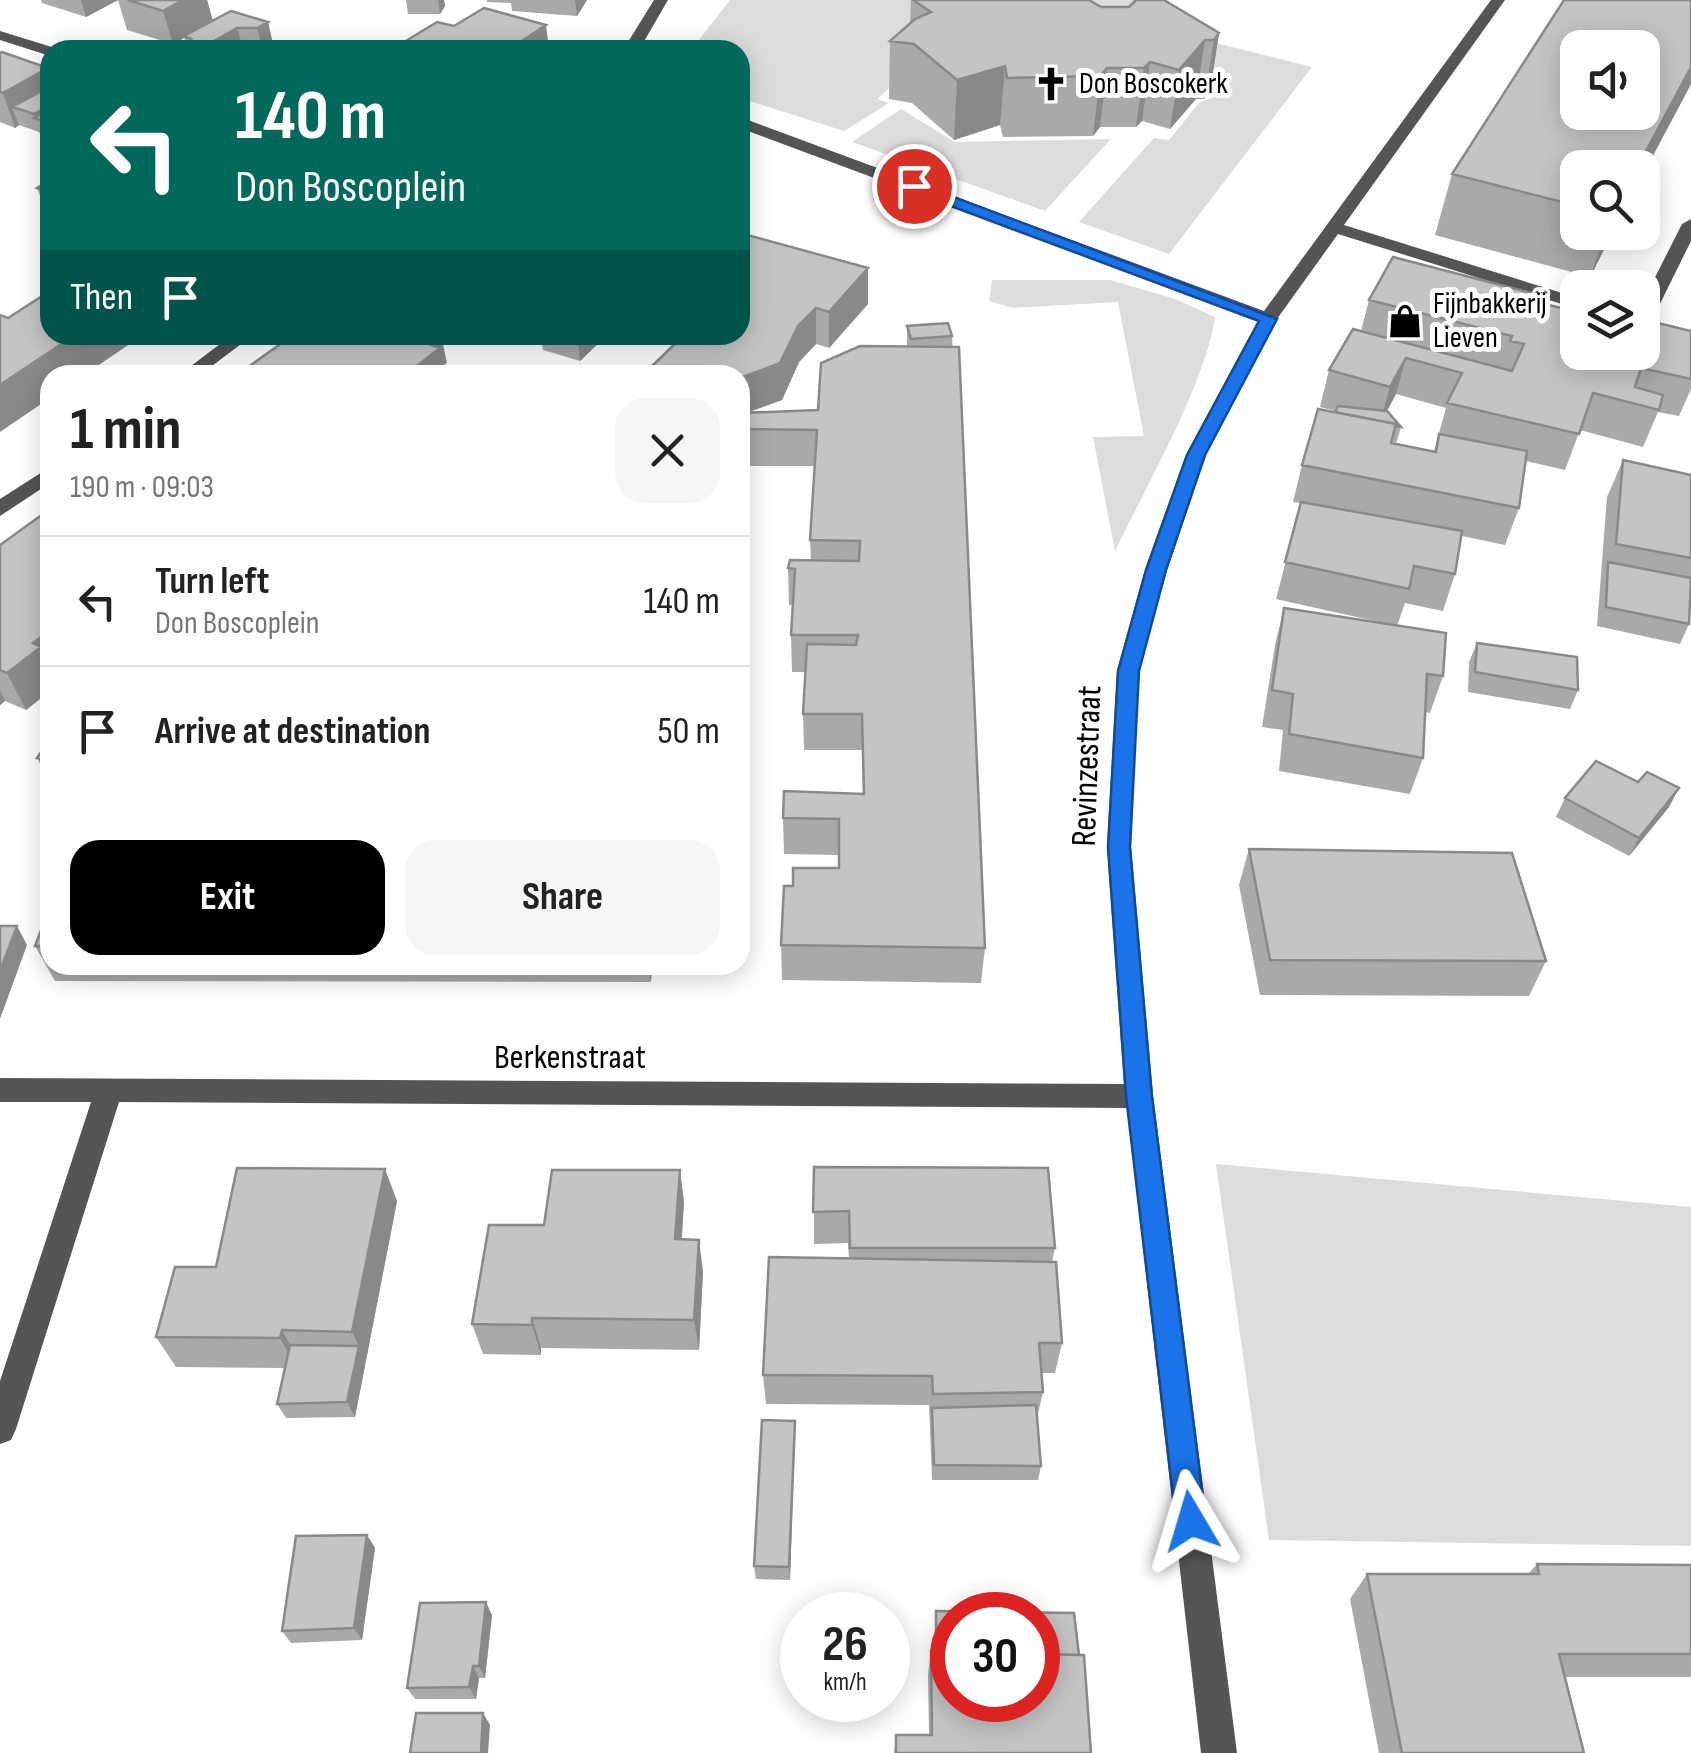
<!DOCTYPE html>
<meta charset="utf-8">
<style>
:root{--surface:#fff;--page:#f6f6f6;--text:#222;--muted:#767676;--line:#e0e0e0;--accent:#000}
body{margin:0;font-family:"Sofia Sans Condensed",sans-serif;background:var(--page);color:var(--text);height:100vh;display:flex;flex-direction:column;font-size:38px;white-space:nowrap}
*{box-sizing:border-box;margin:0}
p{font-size:32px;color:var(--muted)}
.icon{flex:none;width:55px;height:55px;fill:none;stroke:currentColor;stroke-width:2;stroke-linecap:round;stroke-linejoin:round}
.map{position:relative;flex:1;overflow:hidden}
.sheet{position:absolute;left:40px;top:365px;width:710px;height:610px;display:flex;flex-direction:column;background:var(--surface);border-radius:30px;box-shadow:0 5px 25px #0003}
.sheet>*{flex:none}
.hud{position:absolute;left:40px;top:40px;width:710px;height:305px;border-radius:30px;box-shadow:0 5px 25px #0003;background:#00695c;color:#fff;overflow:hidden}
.controls{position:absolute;left:1560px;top:30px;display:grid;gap:20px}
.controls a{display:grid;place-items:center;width:100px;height:100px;border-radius:20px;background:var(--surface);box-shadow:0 5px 25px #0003;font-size:50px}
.speed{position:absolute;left:780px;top:1592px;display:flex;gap:20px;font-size:50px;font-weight:700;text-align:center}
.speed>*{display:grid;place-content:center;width:130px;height:130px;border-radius:50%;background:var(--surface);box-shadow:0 5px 25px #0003;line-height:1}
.speed small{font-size:25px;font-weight:400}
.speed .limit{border:15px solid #d22;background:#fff;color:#111}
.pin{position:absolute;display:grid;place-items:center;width:85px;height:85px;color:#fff;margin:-42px;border:5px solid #fff;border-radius:50%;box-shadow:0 2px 10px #0007}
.me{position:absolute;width:110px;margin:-55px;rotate:353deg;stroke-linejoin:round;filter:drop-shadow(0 0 8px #0008)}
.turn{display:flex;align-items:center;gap:35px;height:210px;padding:0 30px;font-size:45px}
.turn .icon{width:130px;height:130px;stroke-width:2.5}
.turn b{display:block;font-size:70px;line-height:85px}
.then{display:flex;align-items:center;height:95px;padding:0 30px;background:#0003;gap:20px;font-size:38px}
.round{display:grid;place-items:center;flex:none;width:105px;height:105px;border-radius:30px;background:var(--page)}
.headline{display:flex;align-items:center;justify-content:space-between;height:170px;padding:0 30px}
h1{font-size:60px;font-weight:700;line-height:75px}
.button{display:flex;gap:20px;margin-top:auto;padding:20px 30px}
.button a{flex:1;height:115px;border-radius:30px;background:var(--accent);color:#fff;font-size:40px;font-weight:700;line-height:115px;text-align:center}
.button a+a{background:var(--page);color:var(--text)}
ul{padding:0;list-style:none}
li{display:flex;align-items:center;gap:30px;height:130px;padding:0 30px;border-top:2px solid var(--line)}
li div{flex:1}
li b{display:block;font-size:38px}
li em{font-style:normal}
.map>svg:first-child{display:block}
.green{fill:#dcdcdc}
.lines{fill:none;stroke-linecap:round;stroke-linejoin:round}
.minor{fill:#555;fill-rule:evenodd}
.wall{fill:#a9a9a9;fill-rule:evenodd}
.shaded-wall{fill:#898989}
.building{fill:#c4c4c4;stroke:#898989;stroke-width:2.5;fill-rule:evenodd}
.route{fill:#1a73e8;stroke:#114b97;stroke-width:2.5}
.labels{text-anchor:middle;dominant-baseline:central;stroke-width:10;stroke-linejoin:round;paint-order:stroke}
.far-poi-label{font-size:30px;fill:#000;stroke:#fff;text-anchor:start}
.street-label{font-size:35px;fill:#000;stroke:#fff}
</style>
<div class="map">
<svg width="1691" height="1753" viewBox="0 0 1691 1753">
<rect width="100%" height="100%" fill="#fff"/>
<path class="green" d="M730,0H1158L911,69L877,99L889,103L844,131L740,98V50H691Z
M1180,34L1312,67L1169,254L1079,222L1154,138L1169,140L1199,103L1219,94L1153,51Z
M901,109L955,142L1111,139L1045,211L762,110L852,142Z
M992,280H1110L1175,299L1215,317C1206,382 1145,489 1115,551L1093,437L1144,436L1118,302L1013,308L989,301Z
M1216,1164L1691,1207V1546L1269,1540Z"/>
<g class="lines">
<path class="minor" d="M654,0H668L639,50H623Z
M1491,0H1505L1344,225L1578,298V309L1338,234L1277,319L1206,455L1167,570L1139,671L1131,847L1153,1096L1237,1753H1201L1127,1108L119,1102L16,1429L11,1440L0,1444V1381L91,1102H0V1078L1124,1084L1107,847L1117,671L1145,570L1186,455L1258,321L740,128V117L1264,311Z
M0,31L55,48L57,50H50V56L0,40Z
M1691,219V241L1651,322L1642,327V303L1682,224Z
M232,335H253L200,375H179Z
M50,467V483L0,516V499Z"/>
</g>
<path class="wall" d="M41,0H207L213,21L268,22L272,40L262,46L242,45L233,50H178L177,47L186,42L184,38L173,44L127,30L118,0L86,17L42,3Z
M406,0H444L445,6L440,14H408Z
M487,0H587L577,16L512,11L511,3L487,2Z
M911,0H1089L1101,7L1219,33L1210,92L1204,99H1196L1170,129L1142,121L1136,127H1100L1093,136L1003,137L1000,125L954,140L912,103L889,99L890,41L910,23Z
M0,53L50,73V139L41,136L39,132L19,125L15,128L0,122Z
M1691,84L1642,176V168H1578V232H1613L1590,277L1435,235L1452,174Z
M50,180V209L44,206L37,188Z
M740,233L868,304L829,348L816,344L799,362L782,400L746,413L818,410L907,346V326L952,336L985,948L981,983L782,980L781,945L793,886L839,868V855L784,854L783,818L863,794L862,750H804L803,714L805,672H792L791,635L793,605H789L788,568L811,561L810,540L815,466H740V375H653L652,366L680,339L668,335H740Z
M1535,294L1533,301L1578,352L1691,331V389L1679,416L1658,412L1643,447L1580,430L1565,470L1526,461L1519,508L1505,545L1462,536L1455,574L1443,611L1405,603L1397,626L1276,599L1301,503L1293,502L1302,465L1336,411L1320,407L1329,370L1361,331L1369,300ZM1396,394L1446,408L1434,451L1396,444L1401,427L1387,411Z
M540,335H607L580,361L543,350Z
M1623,460L1691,475V599L1689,624L1680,644L1597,626L1607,497Z
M50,509V691L26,710L5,701L0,705V545Z
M1284,608L1443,676L1430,713L1425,712L1423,758L1410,794L1279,771L1283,730L1262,727L1275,645Z
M1477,643L1578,690L1570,709L1468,692L1469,662Z
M50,739V778L47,777L37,758Z
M1565,798L1669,807L1629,856L1556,817Z
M1249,849L1546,961L1529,996L1260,995L1239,885Z
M50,907V965H652L651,982L55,981L35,946Z
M814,1167L1055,1248L1052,1262L1062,1343L1055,1373H1041L1043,1392L1037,1418L1041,1466L1038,1480H932L929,1405L766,1404L763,1375L849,1259L848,1243L814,1244Z
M397,1201L355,1417L286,1418L277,1404L285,1368L176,1367L156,1337L216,1267Z
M684,1202L682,1239L703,1271L699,1350L541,1348V1355L483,1354L472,1324L544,1225Z
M795,1421L790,1580L756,1579L754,1566Z
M367,1535L375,1548L362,1640L291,1643L282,1631Z
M1537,1564L1691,1565V1677H1565L1584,1753H1379L1350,1599L1367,1574H1528Z
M936,1611L1091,1753H894L896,1735H929L928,1674L931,1651H934Z
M492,1615L485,1678H479L476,1699H415L407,1688Z"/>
<path class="shaded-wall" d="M81,0H118L86,17Z
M183,0H207L213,22L173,44L163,11Z
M438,0H444L445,6L440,14Z
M575,0H587L577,16Z
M268,22L272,40L262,46L257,28Z
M546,25L549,50H508Z
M237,28L242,45L233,50H211L209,44Z
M1219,33L1210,92L1204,99L1214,40Z
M1205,40L1196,99L1170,129L1179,70Z
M1150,62L1142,121L1136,127L1144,68Z
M1005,66L1000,125L954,140L957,80Z
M1691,67V84L1642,176V168H1637Z
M48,68L50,73V123L36,119L34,114L12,107L19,125L15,128L3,93Z
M1107,68L1100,127L1093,136L1100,76Z
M1606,232H1613L1590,277Z
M868,268V304L829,348V312Z
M816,308V344L799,362L782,400L740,415V378L798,326Z
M75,335H143L84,375H50V398L0,432V385Z
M421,335H441L447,363L444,365L446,375H405Z
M577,335H607L580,361Z
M1406,358L1396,394L1380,423L1390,387Z
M50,630V691L26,710L7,673L33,643Z
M0,690L5,701L0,705Z
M1679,788L1669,807L1629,856L1639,838Z
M17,926L27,945L0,1019V971Z
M648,965H652L651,982Z
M385,1169L397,1201L355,1417L347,1402L359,1346L352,1332Z
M680,1170L684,1202L679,1271L675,1239Z
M699,1240L703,1271L699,1350L694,1320Z
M532,1318L541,1348V1355L532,1325Z
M282,1330L298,1360L297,1368L280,1338Z
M795,1421V1436L790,1580L789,1567Z
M367,1535L375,1548L362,1640L354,1628Z
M486,1602L492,1615L485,1678L479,1666Z
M473,1666L479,1678L476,1699L469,1687Z
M483,1713L490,1725L488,1753H481Z"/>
<path class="building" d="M128,0H183L163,11Z
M913,0H1089L1101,7H1129L1136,0H1164L1219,33L1214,40H1205L1179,70L1150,62L1144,68H1107L1100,76L1007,78L1005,66L957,80L914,44L890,41L915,19L931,12Z
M1564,0H1691V67L1637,168H1578V206L1452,174ZM1578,48H1642V112H1578Z
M484,8L546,25L508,50H391L437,22L454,26Z
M231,11L268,22L257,28H237L209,44L230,50H187L177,47L191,39L184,36Z
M2,52L48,68L3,93L0,92V53Z
M47,88L50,89V105L34,114L12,107Z
M50,110V123L34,118Z
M50,180V193L37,188Z
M740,233L868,268L829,312L816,308L798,326L780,363L740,378V375H677L652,366L684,335H740Z
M1393,257L1535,294L1532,301L1578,312V352H1642V319L1691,331V379L1641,368L1635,387L1663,395L1659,410L1593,393L1579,434L1447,403L1462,373L1406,358L1390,387L1329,370L1353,329L1512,371L1524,344L1510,341L1512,336L1369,300Z
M50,291V335H75L0,385V315L8,318Z
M948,323L952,336L911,339L907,326Z
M293,335H428L420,341L440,348L405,375H237Z
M860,346L959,347L985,948L781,945L784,886H793V868H839V819L783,818L784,791L864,794L862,714H803L807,644L856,645L858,635H791L795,569L788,568L790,560L859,561L860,541L810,540L817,430L740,429V413L818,410L821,363Z
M1338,406L1387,411L1401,427L1395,426L1396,424L1335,412Z
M1318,409L1396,424L1391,443L1436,452L1439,434L1527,451L1519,508L1302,465Z
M1623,460L1691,475V558L1616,544Z
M1301,502L1462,531L1455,574L1414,566L1409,589L1285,562Z
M50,509V630L33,643L41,647L7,673L0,670V545Z
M1608,562L1691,578L1689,624L1606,607Z
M1284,608L1446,633L1443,676L1427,674L1423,758L1289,734L1293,694L1272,690Z
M1477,643L1577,657L1578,690L1475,672Z
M50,739V760L37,758Z
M1596,761L1638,782L1647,772L1679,788L1639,838L1565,798Z
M1249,849L1512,853L1546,961L1270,960Z
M50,907V946H35Z
M0,926H17L0,971Z
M814,1167L1048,1168L1055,1248H850L849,1211L813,1212Z
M237,1168L385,1169L352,1332L282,1330L280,1338L156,1337L175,1267H216Z
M552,1170H680L675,1239L699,1240L694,1320L532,1318V1325L472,1324L489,1225H544Z
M769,1257L1056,1262L1062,1343H1039L1043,1392L933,1394L932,1376L763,1375Z
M290,1345L359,1346L347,1402L277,1404Z
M1036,1405L1041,1466L934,1465L932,1408Z
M762,1420L795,1421L789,1567L754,1566Z
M367,1535L354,1628L282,1631L296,1536Z
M1537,1564L1691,1565V1654H1559L1584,1753H1402L1367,1574H1539Z
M486,1602L479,1666H473L469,1687L407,1688L420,1603Z
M936,1611L1074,1613L1079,1655L1038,1654V1615H952V1652L936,1651Z
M931,1651L952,1652V1700H1038V1654L1084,1655L1091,1753H896V1735H932Z
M416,1713H483L481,1753H410Z"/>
<path class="route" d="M914,182L1277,319L1205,455L1166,570L1139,671L1130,847L1152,1096L1206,1521L1201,1532L1191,1536L1180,1532L1176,1521L1126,1096L1108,847L1118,671L1146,570L1187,455L1259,321L908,190L906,186Z"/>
<defs>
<g id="church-bare" transform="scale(2.7)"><path d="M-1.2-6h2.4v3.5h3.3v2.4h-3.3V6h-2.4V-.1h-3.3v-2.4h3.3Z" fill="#000" stroke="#fff" stroke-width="2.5" paint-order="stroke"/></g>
<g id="shop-bare" transform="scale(2.7)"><path d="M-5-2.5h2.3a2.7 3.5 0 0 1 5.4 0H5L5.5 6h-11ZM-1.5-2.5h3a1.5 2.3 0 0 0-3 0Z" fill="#000" stroke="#fff" stroke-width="2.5" paint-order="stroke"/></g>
</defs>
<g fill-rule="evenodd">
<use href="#church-bare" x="1051" y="84"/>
<use href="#shop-bare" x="1405" y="321"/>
</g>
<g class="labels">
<g class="far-poi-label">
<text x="1079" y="84">Don Boscokerk</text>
<text x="1433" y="304">Fijnbakkerij<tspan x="1433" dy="34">Lieven</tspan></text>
</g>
<g class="street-label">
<text transform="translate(1087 766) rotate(-88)">Revinzestraat</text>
<text x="570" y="1057">Berkenstraat</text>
</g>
</g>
</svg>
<div class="controls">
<a><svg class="icon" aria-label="sound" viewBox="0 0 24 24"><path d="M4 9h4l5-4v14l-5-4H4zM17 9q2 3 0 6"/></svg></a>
<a><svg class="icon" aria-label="search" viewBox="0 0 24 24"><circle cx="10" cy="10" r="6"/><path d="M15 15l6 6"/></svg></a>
<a><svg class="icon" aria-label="layers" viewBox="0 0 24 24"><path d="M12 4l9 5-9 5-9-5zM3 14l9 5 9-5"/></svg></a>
</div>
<div class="speed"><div>26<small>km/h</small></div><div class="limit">30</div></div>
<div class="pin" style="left:914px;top:186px;background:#d93025"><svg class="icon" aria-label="arrive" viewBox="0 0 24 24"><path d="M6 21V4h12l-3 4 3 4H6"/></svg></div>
<svg class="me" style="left:1191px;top:1521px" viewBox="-20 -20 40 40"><path d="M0-17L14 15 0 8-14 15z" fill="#1a73e8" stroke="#fff" stroke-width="4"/></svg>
<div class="hud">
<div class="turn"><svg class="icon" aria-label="left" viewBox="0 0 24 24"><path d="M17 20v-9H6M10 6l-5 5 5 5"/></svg><div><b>140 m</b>Don Boscoplein</div></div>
<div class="then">Then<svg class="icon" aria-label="arrive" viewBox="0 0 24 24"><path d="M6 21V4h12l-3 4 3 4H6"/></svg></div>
</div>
<section class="sheet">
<div class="headline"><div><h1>1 min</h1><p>190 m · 09:03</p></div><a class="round"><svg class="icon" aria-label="close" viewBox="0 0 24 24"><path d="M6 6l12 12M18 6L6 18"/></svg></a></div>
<ul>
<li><svg class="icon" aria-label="left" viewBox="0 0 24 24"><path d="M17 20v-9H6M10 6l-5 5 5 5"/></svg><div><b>Turn left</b><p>Don Boscoplein</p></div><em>140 m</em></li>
<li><svg class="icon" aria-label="arrive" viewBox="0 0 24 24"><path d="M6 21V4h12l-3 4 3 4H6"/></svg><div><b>Arrive at destination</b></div><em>50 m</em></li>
</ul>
<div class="button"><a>Exit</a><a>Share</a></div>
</section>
</div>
